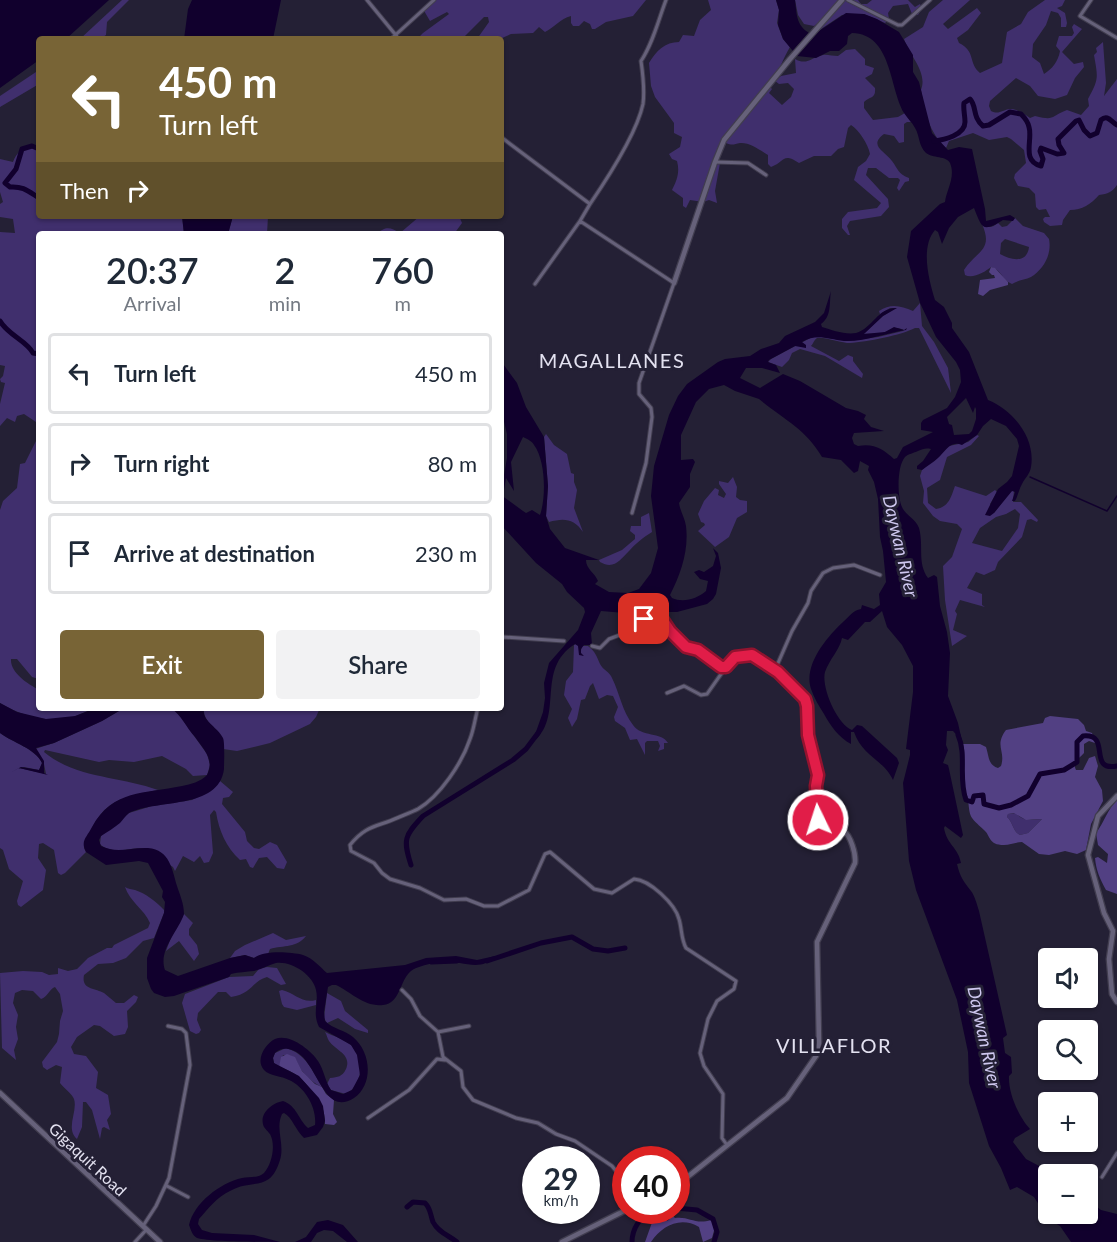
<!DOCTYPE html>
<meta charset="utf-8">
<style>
:root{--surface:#fff;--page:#f2f2f3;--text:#1f2937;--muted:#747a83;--line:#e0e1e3;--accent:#786436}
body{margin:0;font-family:Lato,sans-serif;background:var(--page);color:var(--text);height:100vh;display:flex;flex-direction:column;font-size:22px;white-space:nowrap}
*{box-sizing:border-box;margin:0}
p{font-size:20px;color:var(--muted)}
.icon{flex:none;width:33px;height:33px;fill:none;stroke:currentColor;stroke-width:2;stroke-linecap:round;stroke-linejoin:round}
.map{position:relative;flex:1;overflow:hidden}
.details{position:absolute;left:36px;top:231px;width:468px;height:480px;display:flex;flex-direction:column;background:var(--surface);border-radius:6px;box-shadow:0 2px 4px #0004}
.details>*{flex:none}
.banner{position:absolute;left:36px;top:36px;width:468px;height:183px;border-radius:6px;box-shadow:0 2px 4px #0004;background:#786436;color:#fff;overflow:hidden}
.fabs{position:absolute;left:1038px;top:948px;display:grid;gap:12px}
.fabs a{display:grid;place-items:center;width:60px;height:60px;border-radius:6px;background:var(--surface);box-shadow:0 2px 4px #0004;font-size:30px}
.speed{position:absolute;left:522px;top:1146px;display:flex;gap:12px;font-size:30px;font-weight:700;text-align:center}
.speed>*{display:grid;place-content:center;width:78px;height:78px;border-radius:50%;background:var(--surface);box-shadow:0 2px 4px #0004;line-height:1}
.speed small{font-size:15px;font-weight:400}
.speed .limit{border:9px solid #d22;background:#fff;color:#111}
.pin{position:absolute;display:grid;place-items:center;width:51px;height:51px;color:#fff;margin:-26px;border-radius:12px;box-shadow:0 3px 9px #0006}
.me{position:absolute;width:66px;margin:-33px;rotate:356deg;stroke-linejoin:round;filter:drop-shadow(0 0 4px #0008)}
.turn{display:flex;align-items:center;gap:21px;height:126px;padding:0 24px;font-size:27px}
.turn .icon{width:78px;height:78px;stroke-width:2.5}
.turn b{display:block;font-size:42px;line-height:51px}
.then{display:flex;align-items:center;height:57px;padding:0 24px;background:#0003;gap:12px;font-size:22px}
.eta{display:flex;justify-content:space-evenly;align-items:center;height:102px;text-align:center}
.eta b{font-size:36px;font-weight:600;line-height:42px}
.action{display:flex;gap:12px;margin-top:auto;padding:12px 24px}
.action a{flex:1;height:69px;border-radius:6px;background:var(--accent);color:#fff;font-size:24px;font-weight:600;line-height:69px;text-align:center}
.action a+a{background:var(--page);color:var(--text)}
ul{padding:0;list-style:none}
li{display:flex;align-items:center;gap:18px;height:81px;margin:0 12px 9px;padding:0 12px;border:3px solid var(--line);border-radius:6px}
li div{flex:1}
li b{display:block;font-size:22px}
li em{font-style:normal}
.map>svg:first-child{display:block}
.green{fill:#402f6d;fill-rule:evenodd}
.forest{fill:#524083;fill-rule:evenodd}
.water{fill:#11002d;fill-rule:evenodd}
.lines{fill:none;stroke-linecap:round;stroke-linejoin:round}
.stream{stroke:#11002d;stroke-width:1.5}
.river{stroke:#11002d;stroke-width:5}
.street-casing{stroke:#413d4f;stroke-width:5}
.secondary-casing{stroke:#413d4f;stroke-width:7}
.street{stroke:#66617a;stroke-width:3}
.secondary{stroke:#66617a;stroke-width:4.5}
.route-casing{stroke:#92132f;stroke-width:15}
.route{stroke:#e11d48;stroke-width:10}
.labels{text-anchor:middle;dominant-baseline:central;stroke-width:6;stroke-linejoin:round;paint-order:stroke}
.street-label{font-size:16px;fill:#e3e1f0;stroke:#242035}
.water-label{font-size:18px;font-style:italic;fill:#cec7ef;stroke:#242035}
.quarter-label{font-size:20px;letter-spacing:1.5px;fill:#e3e1f0;stroke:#242035}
</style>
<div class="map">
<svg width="1117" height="1242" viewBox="0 0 1117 1242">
<rect width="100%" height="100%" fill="#242035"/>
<path class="green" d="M122,0H129L107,22L106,35L100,39H80Z
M432,0H646L633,16L606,22L595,29H592L590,24L584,21L579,26H573L571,23V16C560,19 555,27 545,32L539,27L533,33L511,34L500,39H477L489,22L488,17H484L462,39H417L423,33L449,14L447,12L430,21L423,9Z
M708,0H776L779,10L777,23L783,39L790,47C782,60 778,74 770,87L772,89L769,93L782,105L791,97L794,89L788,83L779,84L775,81L781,76L796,73L795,59C807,66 812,57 823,55C826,54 833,56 838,56L846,50L855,49L865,59V65L874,68L872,74L865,78L875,88C876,99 870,96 864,102V108L873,120L898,117L905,113L911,122H907L904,124V142L899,143L894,136L884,134C868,146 885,151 892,161C898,169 898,174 909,178V181L905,182L899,191L897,188L900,180L898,178H889L876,168H868L866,175L888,199L889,207L881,216L850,221L847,226L850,235H848L842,228V219L848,212L877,208L881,203L854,180L858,167L866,161L870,154C868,144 859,130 851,125L848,128L844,147L838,149L831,156H814L799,163C782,152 785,162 771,167L768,164V155C760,150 749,142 740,143C734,144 733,146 726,143L725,140L714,163H720L715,191L717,203L709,200L703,202L690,200L686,208L683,206V198L672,190C677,180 680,172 677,161L672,159L669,154L680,147L682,137L674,133V123L655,97L651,86L649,63C656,51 665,42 679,42L683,35L694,36L700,20L711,10Z
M795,0H858L861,4H867L872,0H908L915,7L920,4L922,8L918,15L912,14L908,4L893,6L888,13L889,19L885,23L864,14L842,15L818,31L826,17L814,26L804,24L798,15Z
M943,0H970L943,24L948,29L977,8L981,13L968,30L957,38L959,43C976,51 968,63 980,73L1002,63L1007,32L1021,24L1028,12L1045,0H1065L1062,6L1057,8L1065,13L1067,23L1066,27H1061V18L1058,13L1051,11L1046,25L1033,44L1032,57L1040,63L1044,74C1052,69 1058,62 1060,51L1056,46L1059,36H1072L1074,33L1072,27L1074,24L1082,29L1062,52L1074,64L1083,62L1084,67L1075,78L1067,95L1055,99L1038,96L1030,86L1016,78L990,101L989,106L991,111C999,115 1002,110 1010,109C1018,109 1024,114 1030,118L1035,116C1055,121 1049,117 1067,110L1081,115L1089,106L1088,99C1099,79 1098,78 1094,55L1097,52L1096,48L1103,42L1106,83L1104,96L1117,79V185C1112,192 1108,194 1099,195C1091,204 1082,210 1070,210L1063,220L1062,225L1050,226L1044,222L1043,219L1045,217H1050L1046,209L1039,210L1036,207L1035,194L1029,188L1018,186L1014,178L1015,174L1026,163L1024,150L1011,139L1007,137L989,140L973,133L949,141L946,148C929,132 925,113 921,90C928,72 909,55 904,39L923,27L929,12Z
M39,70V84L0,107V96Z
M39,143V216H182L184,234H39V435L37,431L36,422L24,414L17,416L15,422L7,418L0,426V404L5,383L1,382L0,379L3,376L5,366L0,365V232L15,233L13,219L0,217V204L3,202L0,192V159L13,162C16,152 26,145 36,147Z
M233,216H268L267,234H228Z
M420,216H459L462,223L454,234H376C386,226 390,227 400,233Z
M1015,218L1023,226L1044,233L1049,239C1052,254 1044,269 1031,277C1025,280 1018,280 1012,284C1002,280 1001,269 991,267C985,272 973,279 965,275L964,270C976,251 994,251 982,224C988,228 992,228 998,223L1002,227L1007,226ZM1005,239L1029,247C1027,264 1011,260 1000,254L1001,243Z
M920,303L922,326L934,342L948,368L951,393L919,328H915C902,335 866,342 850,343C842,343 822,336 817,338C814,340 813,344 811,346L839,361L848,355L853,357V361L863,374L862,378L825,356L800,349L792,353L789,360L782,367L768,362L771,359L814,336L848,341L878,337L903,331L904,330C894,326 894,329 885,332C879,335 870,333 863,334L883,316L896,308H890L880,314L879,311C891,303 901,306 913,311Z
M546,434L554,445L567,454L571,473L574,474V482L577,490L574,508L583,532C574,518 563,518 549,522L546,516L548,486L544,437Z
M39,435V679L32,677L17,659H11C10,673 28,684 39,690V708H96C88,710 81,714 74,717C48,724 22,716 0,703V510L3,501L17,488L20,464L25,463Z
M977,435L979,436L971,445L947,457L940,480L927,488L928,503L936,509C949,507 951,497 955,486L986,496L995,490L997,492L990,504L994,513L1010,492L1014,490L1013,502H1021L1038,520L1037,522L1031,519L1027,520L1022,537L998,562L995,570L984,575L976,572L967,588L982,594V605L985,607L960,600L955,611L957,614L953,630L967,636L952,646L945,600L943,566L952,557L962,529L957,524L940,521L933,516L923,503L924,491L920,476L922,470L949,446L968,442ZM1015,509L1020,514L1018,528L1002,551L972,543L980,528L996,517L1006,514Z
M733,477L737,487L736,497L740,500L747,501V512L737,518L729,537L715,547L698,531L705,525L704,523L701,522L698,514L704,501L715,488L719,490L718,495L724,498L726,494L719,484V481L728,483Z
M649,513L652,532C644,537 635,544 629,551C620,560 614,570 600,562L599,560L622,550L635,539V535L630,531L631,526H641V517Z
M576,644L579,646V655H580L582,646H588C595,651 597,657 600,664C603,670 610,672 612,678C620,694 622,711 633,725C642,738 661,731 668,743H664V749L658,751L660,746L658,741H647L645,743V755L637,739L630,740L625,728L615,721L614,717L618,707L613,696L607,695L599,699L593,683L590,686L585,699L581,700L577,719L572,727L568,718L572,709L564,695L566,681L573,672L574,645Z
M124,708H171L177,712L207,754L210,765L207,775L193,776L186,769L162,756L134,762L109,760L99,762L45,750L44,752C77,779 120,776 158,790C113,799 100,803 84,848L86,852L65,873L61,875L58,873L54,850L43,843L39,844L38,858L46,870L43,890L21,907L18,905L17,901L23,881L9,869L3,850L0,848V733C13,743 35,748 42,763L39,770L24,767L19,768L46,774L44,764L35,749L54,743L102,721Z
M204,708H320L316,717L310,724L270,743L237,751L223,749C226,731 202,725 204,708Z
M220,781L233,792L229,797L223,798L222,804L245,832L247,841L254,848L259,849L270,842L277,845L287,862L284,869L277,868L267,857L259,858L253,868L250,867L246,859L240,860C226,847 219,831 216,812L214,810L210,815L213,853L209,862L204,863L200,856L194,862L183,856L175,871L173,867C165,862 155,852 145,849C134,845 113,857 100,844L101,836L129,813L152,806L192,800L213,789Z
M1016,813C1023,822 1032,820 1042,819L1028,833L1020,835C1013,832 1013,822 1007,817L1008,814Z
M125,887C128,889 132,889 135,890C145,893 157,902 164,910V913L154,938L143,941L126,958L113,963L98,964L84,975C81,990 95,988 104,993C108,996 112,1000 116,1003H124L134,995L138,997L136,1002L127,1011L128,1027L125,1034L114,1036L100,1026L94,1025L77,1037L71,1047L74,1054L86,1056L98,1072L96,1088L108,1095L111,1114L107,1120L110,1130L104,1127L102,1128L100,1139L92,1110L86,1102H83L82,1127L77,1139C65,1128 78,1112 74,1099C72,1094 64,1088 60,1083L62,1067L56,1065L47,1070L43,1067L42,1062L57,1042L59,1034L60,1021L63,1011L60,994L55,987C49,989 48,997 41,999L33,991L22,990L15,993L13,1003L18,1015L16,1027L18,1039L14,1050L16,1060L2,1048L0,973L23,971L42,972L49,975L58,974V968L68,971L77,969L88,958L107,948H112L114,945L148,928L150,923C144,909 130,902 125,887Z
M184,914L193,923L189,929V935L197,945L199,954L194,961L179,941L166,951L173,932Z
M273,933L286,940L306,936C297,948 284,945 270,949L268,954L254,958L245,955L230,958L235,951L245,945Z
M267,967L277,968L286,984L281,985L267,977C252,981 252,994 231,997L226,992H218L198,1013L197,1020L201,1030L199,1033L196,1034L190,1031L182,1003L185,994L229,977L253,976L259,969Z
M282,990C295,993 302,1004 316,1000V1005L297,1010L284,1007L282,1004L279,991Z
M327,993L341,1001L345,1011L368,1030V1033L355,1029L338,1018L327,1023L324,1018Z
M325,1032C333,1036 344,1039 351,1045C365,1058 363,1085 346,1094L331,1090L327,1084L330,1078C338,1077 342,1077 346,1069C352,1054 336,1051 329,1041C327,1038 327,1035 325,1032Z
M286,1048C306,1054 312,1070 322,1087C316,1085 307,1077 303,1072C296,1063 298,1054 283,1055L279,1067L274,1063L273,1058L275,1053Z"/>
<path class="forest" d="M991,267L995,268L1008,282V285L990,290L983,296L978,294L980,280L995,278L994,275H992L989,272Z
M1050,716L1078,719L1084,725L1086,731L1092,733L1095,743L1089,741L1084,744V753C1079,759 1072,761 1076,770H1083L1089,758L1095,756L1098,766L1095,777L1102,790L1103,801L1091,824L1086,850L1077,854L1065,851L1049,855L1039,854L1022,842C1016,842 1010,845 1004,845C988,845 991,836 984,830C969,816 970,818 968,799C967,793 963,788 963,781C962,769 966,757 963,744H980L986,747C989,756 988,765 998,768L1001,766C1006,751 994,746 1006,730L1043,723L1045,718ZM1014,813L1026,820L1042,819L1028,833L1020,835C1013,832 1013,822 1007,817L1008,814Z
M1117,800V894L1106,890C1100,879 1096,870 1095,858L1098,857L1107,863L1108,854L1098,845L1096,833C1104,823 1107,810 1117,800Z
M287,1054L295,1057L302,1071L315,1084L322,1087L326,1094L334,1100L333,1114L337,1122L334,1125L325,1124C325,1110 321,1103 313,1093C303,1079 296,1072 279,1067L281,1057Z
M657,1215L666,1218L672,1215L675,1218C689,1216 695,1225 711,1220L715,1227L712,1238L703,1242L699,1227C680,1216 662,1226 651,1242H645L654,1217Z"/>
<path class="water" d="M0,0H109L66,39H39V60L0,88Z
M192,0H281L273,39H184L188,9Z
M776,0H795C797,16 796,27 813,35L846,13L864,14L877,19L899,32L913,55V72L919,82L932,133L948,150L959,147L972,149L985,209L986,221L1010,215L1015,218L1013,221L1003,220C982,233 982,228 974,208L958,217L949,228L942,244L938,232L935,230C920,247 929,281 935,300L944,307L952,323V328L969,352L988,400C1013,410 1036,438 1031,467C1030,474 1025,478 1022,484C1019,489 1018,496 1015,501H1012L1015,492L1012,491L994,513L990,516L985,515L998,489L1007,482L1012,476L1019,446L1017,439L1006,426L991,419L983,426L977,435L962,445C950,440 946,451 938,458C934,462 927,466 922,470L917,469V466L923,461L931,449C925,448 923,449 918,451C914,453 908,454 905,457C897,466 897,496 902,507C905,515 916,519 919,528C924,546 917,563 928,578L934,575L937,577L940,606L947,632L950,653L948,696L958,723L962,741L953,731H947L946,745L948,750L943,763L948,765L949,769L963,835L961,838L945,826L944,828C947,845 958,847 961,863L957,864C960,877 964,882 971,891C975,896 977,905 979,911L1007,1035L1003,1038L1005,1053L1011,1057L1012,1073L1009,1076C1008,1093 1019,1117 1030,1129L1015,1138L1013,1142L1026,1159L1054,1174H1048V1214H1088V1200L1101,1210L1117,1214V1242H1071L1060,1226L1048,1219L1034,1197L1017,1187L1010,1190L1001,1168L989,1146L969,1083L968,1052L957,1000L916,890L909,861L903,783L910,755V750L906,749L913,692V666L902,645L887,627L882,611L870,622H865L848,640L842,638C840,649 829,660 825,672C821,687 837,724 852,730L857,725L862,726L897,758L899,763L893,780C884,760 862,756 854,732H851V744C839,738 830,725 824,714C819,706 814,698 811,689C803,665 827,637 843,622C849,617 853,610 861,609L862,605L874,609L880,605L879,594L886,582L883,551L880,537L878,499L874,482L868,470L869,466L860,461L858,471L854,473L841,460L822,457C805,428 784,420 759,399L735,391L724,385L709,389L696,402L681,435V460L693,459L695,462L690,474V487L679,503C680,511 685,518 686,526C689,550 681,574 670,595L672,598C683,603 697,599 706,591L708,581L700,579L694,572L699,570L704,572L713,566L716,556L713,548L718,553L721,568L716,594L713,599L707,604L677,612H668L654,606L625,613L601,611L591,633L592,645H584L581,649V653L584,656L579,655L578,646L575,644C534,670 566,717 532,743L543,712L545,698L544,683L549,663L578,630L585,612L584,608L567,592L562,584L536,563L501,525V495L523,511L526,513L532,510L540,515C546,498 546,461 534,445C532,441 527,439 523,437L511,462L514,491L506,478L504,490L501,492L507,458V434L501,409V361L517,383L526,407L544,437L548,486L546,516L550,529L565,548L599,560H586C586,569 595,573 598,581L595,584L609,592L628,593L639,589L651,573L658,548L651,496L654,466L669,415L678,396L687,384L718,362L725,359L750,356L761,349L779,343L785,336L815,322L824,313L831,291C829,303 832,316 821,324L822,327C832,330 845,335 856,333C873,328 878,307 897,308L883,316L864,334L885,332L894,327L904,330L907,328L906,330C886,333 865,342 844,341C828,339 817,333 802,342L806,345V348L795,346L769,360L768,362L776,365L780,373L762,368H746L740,378L760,388L783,374L800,381L846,408L858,411L866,415L864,419L871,427L884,431L854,433L852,438L854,444L858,446C874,443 883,449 894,459L897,458L903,447L933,432L921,430V423L923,420L947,408L955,397L961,382L960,370L956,362L936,337L920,303L907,257L911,231L940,204L945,202C946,191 956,177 950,163C947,156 932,158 926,153C918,145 920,136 915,128C912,122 907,118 904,113C889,87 892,34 852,33L848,36L847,44L839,51H830L816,58L797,56L783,39L778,25L779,10ZM966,398L973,413L975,407L976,409V419L972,431L969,434L954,435L952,425L949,424L947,417Z
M182,216H233L228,234H184Z
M0,703L17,712L46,719L75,716L96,708H124L102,721L54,743L36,748L44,761V773L48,775L19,768L12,772L21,767L39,770L42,763C35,748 13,743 0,733Z
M171,708H204C201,721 218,727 223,738C225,742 224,764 224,769C219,810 156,799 129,813C125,816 123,820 120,823C114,828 107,832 101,836L99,840L101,846C117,854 132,847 148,848C170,850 172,869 177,886C180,895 184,904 184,914C178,932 158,950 165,970L178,976L230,958L245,955L254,958C265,950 290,952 303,955C313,958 320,967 327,973L405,965L426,958L456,956L477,960L495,956C479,976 453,955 433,963C426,965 416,967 411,971C399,981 401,1003 383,1005C364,1007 351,992 336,985H332L328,987L324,1012L325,1021C333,1029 345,1030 353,1037C371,1052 374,1084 354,1098C322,1119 318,1058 292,1050C285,1048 281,1048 275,1053L273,1058L274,1063L299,1076L319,1098L323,1106L325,1121L323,1127L317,1135L304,1138C296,1131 292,1117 284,1113L282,1114C275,1129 285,1144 280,1160C270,1193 253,1178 230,1191C217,1197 208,1209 199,1219L198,1224L202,1230L212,1233L254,1235L280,1242C262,1242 210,1242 197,1238C192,1235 191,1230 189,1225C194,1203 220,1183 242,1178C248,1177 259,1178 264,1173C272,1164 276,1145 270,1134C269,1133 264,1127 264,1127C258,1114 272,1103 283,1101C297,1106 298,1119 308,1128L315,1125C317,1108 305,1087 289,1080C282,1076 269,1076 264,1070C255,1060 265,1044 275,1039C289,1033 311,1050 318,1061C324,1070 325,1081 331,1090L343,1094L352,1090L360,1075L357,1055L351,1045L319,1027C312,1013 319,1003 316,990C313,975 292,961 276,963C269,965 262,969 254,971C246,972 239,972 231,974L229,977L174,996L165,997L154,993L151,989L147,978V958L164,913L165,902L162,897L163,891L148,863L139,861L106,865L86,852C80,841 87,837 92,827C113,789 144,794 182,786C191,784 200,782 207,775C215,759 203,749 195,737C186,727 182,716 171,708Z
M328,1220L343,1225L358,1242H347L333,1231L324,1230L317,1233L311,1242H295L306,1237L317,1222Z"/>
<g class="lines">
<path class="stream" d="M1030,477L1107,511L1117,496"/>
<path class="river" d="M934,141C944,140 965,135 965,122C965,115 963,109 964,103L970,99C977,106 972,117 983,126L989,125L1010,112L1021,114C1024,117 1028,122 1029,127C1033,140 1021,161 1041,166L1043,159L1040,151L1041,148L1057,154L1064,153L1059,145L1058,139L1076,121L1079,120L1084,130L1090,136L1097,133L1101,120C1108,114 1111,122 1117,125
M39,149L32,146L22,149L16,169L5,183L10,187C23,186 28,191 39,198
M0,321C8,335 27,341 33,353L39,354
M958,735C967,755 958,778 966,800L972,802L974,796L983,795L984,804L999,808L1011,805L1028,796L1040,774L1064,770L1077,762V742L1083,736C1112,733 1087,772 1117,766
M411,865C403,840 404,836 423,816L513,760L526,749L538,733
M487,961L541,943L572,937L593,949L608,951L625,948
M431,962L457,961
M407,1207L413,1202L425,1203C431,1209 430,1214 433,1222C438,1232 448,1235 457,1242
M676,1208L697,1210L713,1219L717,1232L714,1242
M632,1242C632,1231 639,1215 652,1214C657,1213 663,1217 667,1218L673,1210"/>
<g class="street-casing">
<path id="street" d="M367,0L399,39
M848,0L898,25H902L930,0
M1091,0L1080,16L1117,38
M391,39L434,0
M501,137L590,204L580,221L674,283L639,383V394L651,408L652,417L646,463L632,513
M715,162L748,163L766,175
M590,204C607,179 637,132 643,104C645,89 643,75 641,61C653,43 658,21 666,0
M535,284L580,221
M501,639L503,637L564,641
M592,646L600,648L609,639L641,627L648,614H654L661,619L670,631L686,647L698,649L721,667H726L707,694L701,695L684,686L667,693
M775,670L792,631L808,603L811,591L823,573L833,568L854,565L880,575
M478,708C475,718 474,729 470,739C462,763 440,796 418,809C412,812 404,815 397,818C377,827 366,825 350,845L351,851L374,863L382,873L390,879L420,888L444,900L466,899L484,906H498L529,890L545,854L550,852L594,889L612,893L634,879C650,880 675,904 679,919C682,929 681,939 686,948L736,981L734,989L717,1001L708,1019L700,1053L704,1066L723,1094L722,1138L727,1145
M402,990L411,999L420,1016L438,1032L443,1057L461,1071L463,1087L473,1100L516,1118L538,1123L556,1134L575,1141L612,1166L626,1183
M438,1032L469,1026
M368,1118L409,1090L437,1059L445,1060
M1102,1177L1117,1153
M167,1186L188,1197
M143,1226L156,1206L169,1178L190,1065L186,1033L182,1029L168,1026
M135,1242L147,1229"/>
</g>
<g class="secondary-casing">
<path id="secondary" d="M674,283L715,162L724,140L790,59L842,0
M1117,796L1098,816L1088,855L1104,913L1113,931L1109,959L1112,994L1117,1002
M0,1093L160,1242
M676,1186L787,1098L816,1056L819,1043L817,942L855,863C856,854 851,836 843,830C838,826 826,824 819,821L817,818L816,786L818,775L808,735L807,706L805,699L778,672L752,655H741L735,657L726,667
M562,1242L626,1210"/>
</g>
<use href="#street" class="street"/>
<use href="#secondary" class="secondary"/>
</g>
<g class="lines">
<g class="route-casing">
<path id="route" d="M644,619L648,615L654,614L662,619L670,631L686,647L698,650L721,667H726L735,657L752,655L778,672L805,699L807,706L808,735L818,775L816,786L818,820"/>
</g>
<use href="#route" class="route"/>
</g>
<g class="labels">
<g class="street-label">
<text transform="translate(88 1159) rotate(43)">Gigaquit Road</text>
</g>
<g class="water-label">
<text transform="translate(901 546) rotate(77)">Daywan River</text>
<text transform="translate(985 1037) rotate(78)">Daywan River</text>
</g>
<g class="quarter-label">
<text x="612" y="360">MAGALLANES</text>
<text x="834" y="1045">VILLAFLOR</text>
</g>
</g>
</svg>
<div class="fabs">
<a><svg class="icon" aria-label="sound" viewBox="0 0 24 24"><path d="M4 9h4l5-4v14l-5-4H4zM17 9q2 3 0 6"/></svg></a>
<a><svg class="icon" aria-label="search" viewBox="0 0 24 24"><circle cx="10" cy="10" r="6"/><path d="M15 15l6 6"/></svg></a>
<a>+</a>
<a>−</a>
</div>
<div class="speed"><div>29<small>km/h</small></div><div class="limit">40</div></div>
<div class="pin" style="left:644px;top:619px;background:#d93025"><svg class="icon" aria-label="arrive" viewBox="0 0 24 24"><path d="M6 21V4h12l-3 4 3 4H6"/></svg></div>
<svg class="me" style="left:818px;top:820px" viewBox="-20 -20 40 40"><circle r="17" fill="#e11d48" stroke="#fff" stroke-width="3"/><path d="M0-11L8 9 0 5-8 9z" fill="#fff"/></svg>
<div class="banner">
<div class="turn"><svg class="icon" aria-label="left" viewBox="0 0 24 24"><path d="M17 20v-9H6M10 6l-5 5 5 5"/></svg><div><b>450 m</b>Turn left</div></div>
<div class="then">Then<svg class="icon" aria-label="right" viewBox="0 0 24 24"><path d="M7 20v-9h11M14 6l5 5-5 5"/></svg></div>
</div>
<section class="details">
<div class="eta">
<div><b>20:37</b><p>Arrival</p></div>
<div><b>2</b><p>min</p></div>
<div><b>760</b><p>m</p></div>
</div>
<ul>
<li><svg class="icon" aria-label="left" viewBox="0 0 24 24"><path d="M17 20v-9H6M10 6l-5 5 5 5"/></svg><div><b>Turn left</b></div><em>450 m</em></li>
<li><svg class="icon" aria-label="right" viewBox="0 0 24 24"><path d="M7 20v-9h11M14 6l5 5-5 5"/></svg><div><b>Turn right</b></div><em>80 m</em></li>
<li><svg class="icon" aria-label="arrive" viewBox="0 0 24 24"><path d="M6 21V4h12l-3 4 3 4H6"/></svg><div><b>Arrive at destination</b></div><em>230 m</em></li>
</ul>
<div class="action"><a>Exit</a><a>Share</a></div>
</section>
</div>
